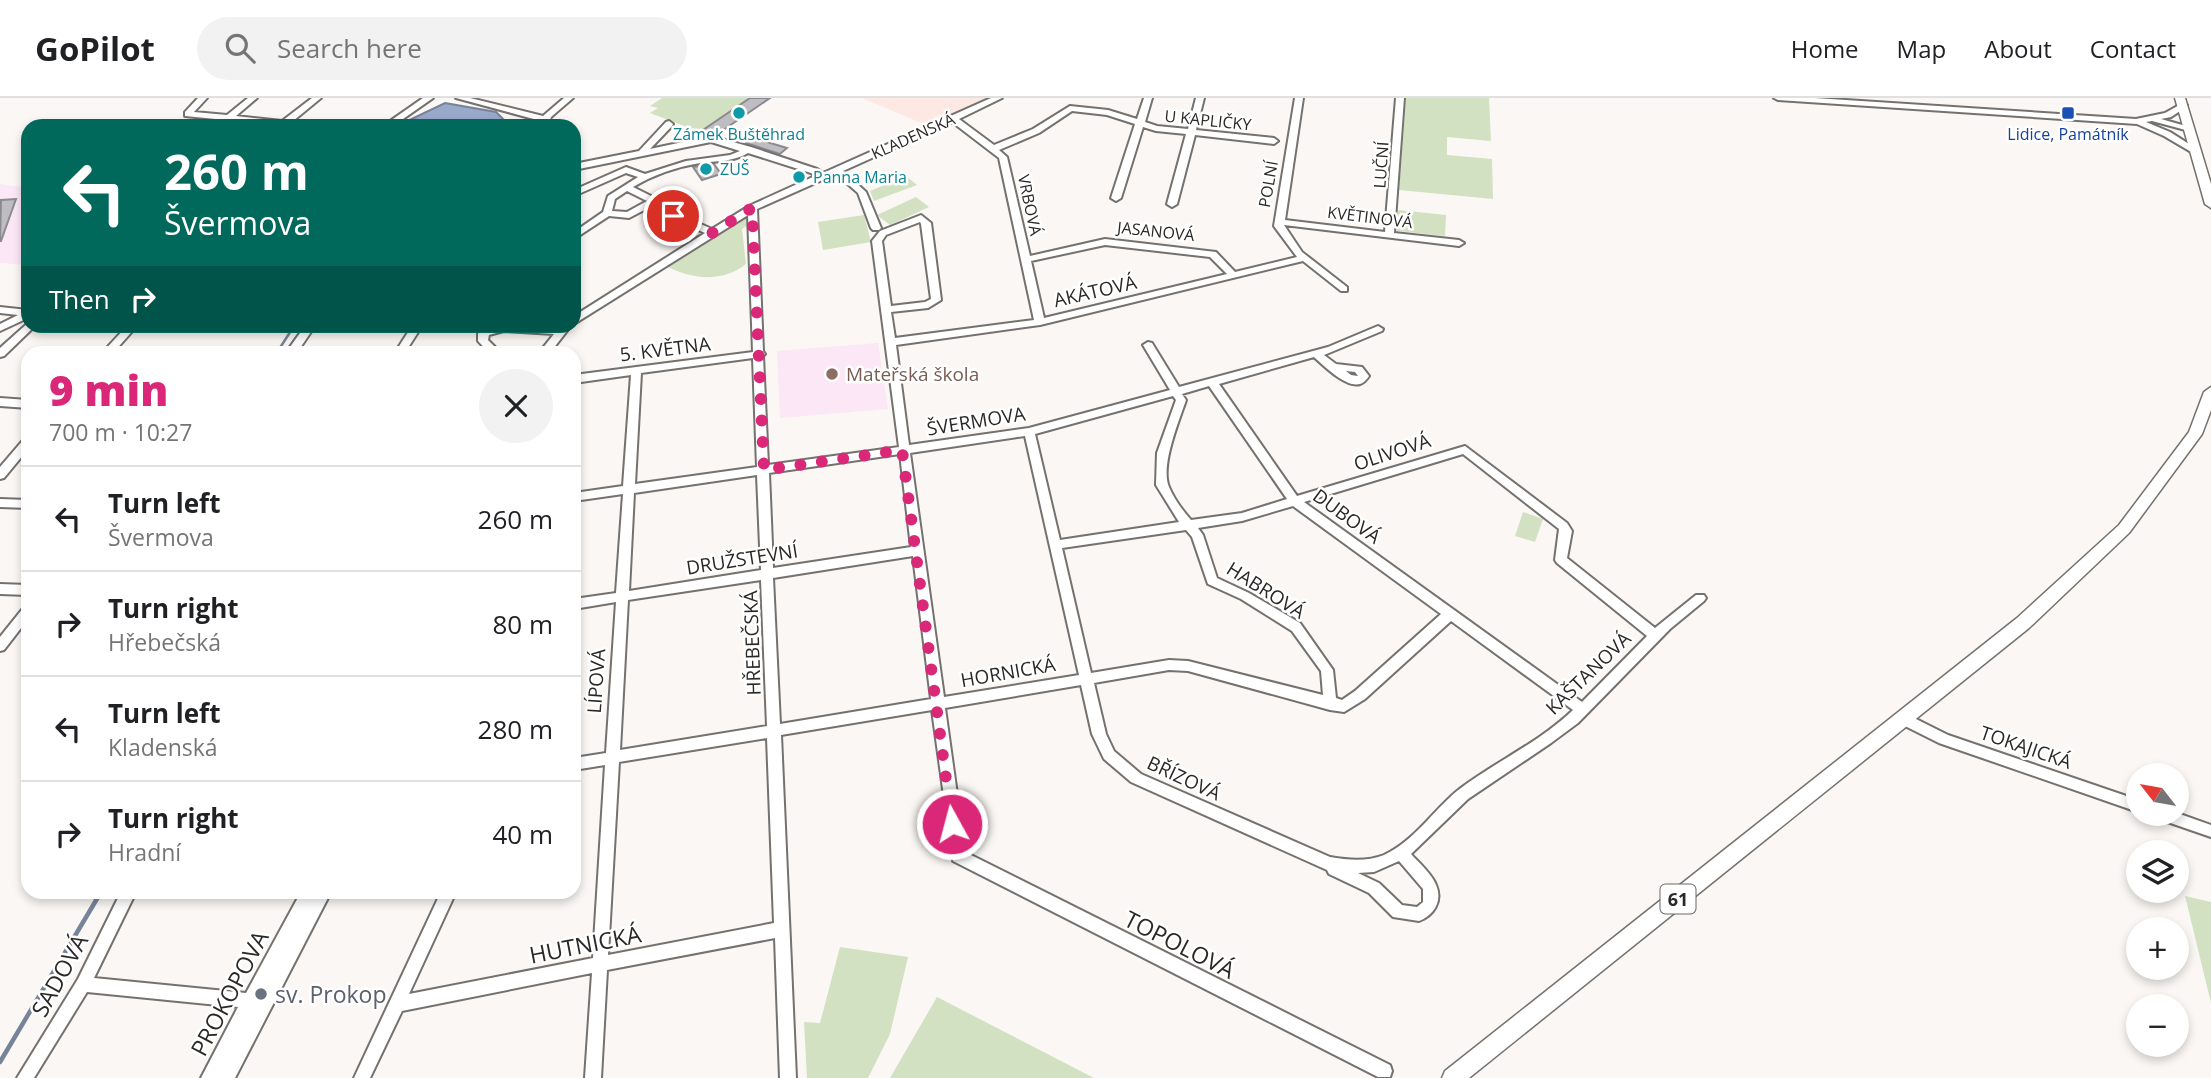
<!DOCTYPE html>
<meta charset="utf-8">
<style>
:root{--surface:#fff;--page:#f2f2f2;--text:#202124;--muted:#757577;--line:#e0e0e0;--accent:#db2777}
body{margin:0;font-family:"Open Sans",sans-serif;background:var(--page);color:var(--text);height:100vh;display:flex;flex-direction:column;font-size:26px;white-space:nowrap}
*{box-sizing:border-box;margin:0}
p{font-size:23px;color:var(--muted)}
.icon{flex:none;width:38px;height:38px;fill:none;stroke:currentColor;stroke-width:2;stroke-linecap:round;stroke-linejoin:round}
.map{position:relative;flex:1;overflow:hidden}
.side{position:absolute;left:21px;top:248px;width:560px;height:553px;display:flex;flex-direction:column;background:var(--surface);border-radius:21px;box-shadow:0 4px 10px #0003}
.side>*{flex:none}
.hud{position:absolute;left:21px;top:21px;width:560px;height:214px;border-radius:21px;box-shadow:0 4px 10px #0003;background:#00695c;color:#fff;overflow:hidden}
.needle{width:46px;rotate:301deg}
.fabs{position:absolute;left:2126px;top:665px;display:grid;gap:14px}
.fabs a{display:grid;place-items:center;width:63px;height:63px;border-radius:50%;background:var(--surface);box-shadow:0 4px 10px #0003;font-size:35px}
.pin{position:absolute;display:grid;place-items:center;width:60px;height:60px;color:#fff;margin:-30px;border:4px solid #fff;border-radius:50%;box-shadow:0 2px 7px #0007}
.me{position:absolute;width:77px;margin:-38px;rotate:353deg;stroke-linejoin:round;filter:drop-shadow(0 0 5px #0008)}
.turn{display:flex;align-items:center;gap:24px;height:147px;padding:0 28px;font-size:32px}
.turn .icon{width:91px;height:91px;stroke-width:2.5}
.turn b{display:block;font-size:49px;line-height:60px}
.then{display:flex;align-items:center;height:66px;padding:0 28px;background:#0003;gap:14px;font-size:26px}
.round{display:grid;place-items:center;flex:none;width:74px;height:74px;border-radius:37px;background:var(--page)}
.overview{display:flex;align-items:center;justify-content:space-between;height:119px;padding:0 28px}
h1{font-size:42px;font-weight:800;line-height:52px;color:var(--accent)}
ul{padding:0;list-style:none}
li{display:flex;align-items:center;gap:21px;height:105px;padding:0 28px;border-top:2px solid var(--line)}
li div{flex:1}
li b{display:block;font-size:26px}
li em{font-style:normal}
header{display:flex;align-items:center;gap:42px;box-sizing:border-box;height:98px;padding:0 35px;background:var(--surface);border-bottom:2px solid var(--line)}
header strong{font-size:33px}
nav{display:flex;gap:38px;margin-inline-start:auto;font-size:24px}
.search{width:490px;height:63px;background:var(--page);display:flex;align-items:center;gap:18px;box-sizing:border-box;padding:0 24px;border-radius:38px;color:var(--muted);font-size:26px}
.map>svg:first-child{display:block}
.industrial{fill:#fde8e4}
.education{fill:#fbe7f6}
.green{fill:#d3e1c3}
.water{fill:#98a9ca;stroke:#778399;stroke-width:2}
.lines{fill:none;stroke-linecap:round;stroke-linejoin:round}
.stream-far1{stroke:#778399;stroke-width:2.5}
.stream{stroke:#778399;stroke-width:4.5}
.building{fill:#bebec2;stroke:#8b8b8f;stroke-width:2}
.minor-casing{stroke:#74716f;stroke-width:4}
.major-casing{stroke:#74716f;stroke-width:3}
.minor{fill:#fff;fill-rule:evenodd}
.major{fill:#fff;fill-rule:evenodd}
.route{stroke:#db2777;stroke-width:12;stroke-dasharray:0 21.6}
.culture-dot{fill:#0f9aa8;stroke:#fff;stroke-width:2.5}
.transit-dot{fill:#1a4fb4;stroke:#fff;stroke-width:2.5}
.education-dot{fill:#8d6e63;stroke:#fff;stroke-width:2.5}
.worship-dot{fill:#6b7280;stroke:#fff;stroke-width:2.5}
.labels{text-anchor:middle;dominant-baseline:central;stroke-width:5;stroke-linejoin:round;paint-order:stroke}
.far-street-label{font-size:16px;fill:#2b2928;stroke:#fff}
.far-culture-label{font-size:16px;fill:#0d838f;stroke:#fff;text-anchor:start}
.far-transit-label{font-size:16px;fill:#164399;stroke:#fff}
.shield{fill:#fff;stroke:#6b6968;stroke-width:2}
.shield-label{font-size:18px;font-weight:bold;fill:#2b2928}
.street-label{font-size:19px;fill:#2b2928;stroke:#fff}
.education-label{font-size:19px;fill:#785e54;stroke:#fff;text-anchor:start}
.near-street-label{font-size:23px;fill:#2b2928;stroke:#fff}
.near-worship-label{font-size:23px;fill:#5b616d;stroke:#fff;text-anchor:start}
</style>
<header>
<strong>GoPilot</strong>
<div class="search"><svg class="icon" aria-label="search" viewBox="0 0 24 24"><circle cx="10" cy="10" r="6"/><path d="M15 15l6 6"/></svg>Search here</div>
<nav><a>Home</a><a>Map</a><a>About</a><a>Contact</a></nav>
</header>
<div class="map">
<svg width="2211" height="980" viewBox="0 0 2211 980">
<rect width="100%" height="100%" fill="#faf7f4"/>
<path class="industrial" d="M862,0H986L926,27Z"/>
<path class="education" d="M0,86L28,90V167L0,165Z
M878,245L888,311L780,320L777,253Z"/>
<path class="green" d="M662,0H750L700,34L650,15L658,10L650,8Z
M1406,0H1489L1491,43L1447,39V57L1492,61L1493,101L1399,92Z
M906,78L917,87L874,103L870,93Z
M916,99L929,109L890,127L877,117Z
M1398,112L1446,117L1445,138L1397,133Z
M864,117L871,144L823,152L818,124Z
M744,118L749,126L742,131L746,166C723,184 694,182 668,169Z
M1523,414L1543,421L1535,444L1515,438Z
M2185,798L2211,804V905Z
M840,849L908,859L890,936L868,980H807L804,924L820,925Z
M937,899L1094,980H890Z"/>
<path class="water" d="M445,5L496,14L505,23L502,28H397Z"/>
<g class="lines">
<path class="stream-far1" d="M276,256L294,228"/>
<path class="stream" d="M0,964L101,794"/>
</g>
<path class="building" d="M750,0H770L716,37L700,34Z
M747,39L757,41L787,50L780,56L746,45Z
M714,66L721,76L702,82L693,69Z
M16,101L1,143H0L1,102Z"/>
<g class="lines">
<g class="minor-casing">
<path id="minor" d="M198,0H207L194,14L227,17L248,0H257L236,18L282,23L312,0H321L287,28L185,18V14Z
M423,0H433L393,28H383Z
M456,0H470L543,18L564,0H573L551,19L548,28H540L541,23Z
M991,0H1002L959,21L994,47L1033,31L1070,8L1108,12L1137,21L1144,0H1152L1145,24L1157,28L1188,31L1196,0H1204L1196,32L1274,40L1278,43L1274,46L1195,37L1177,106L1172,109L1167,106L1186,36L1156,33L1143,29L1121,100L1116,103L1111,100L1135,26L1107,17L1072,13L1039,35L999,52L1007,59L1030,158L1105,141L1216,154L1235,174L1297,159L1274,128L1295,0H1303L1285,122L1385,134L1396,0H1404L1394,135L1459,142L1464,145L1459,148L1284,127L1302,154L1347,189V193H1341L1303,163L1040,227L896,247L909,347L1029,330L1170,292L1143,247L1148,244L1152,245L1179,289L1328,249L1378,228L1383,231L1382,233L1324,257L1336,266L1362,269L1369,278C1367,281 1364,285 1360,286C1346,290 1324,268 1314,259L1219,286L1297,398L1465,348L1567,425L1572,433L1567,460L1655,530L1696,497H1704L1706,500L1704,503L1670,531L1578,625L1551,645L1468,701L1411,756C1419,765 1432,776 1436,787C1443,803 1434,817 1419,823L1393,819L1369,795L1329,776L1327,772L1131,684L1104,661L1092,636L1081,587L945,610L965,754L1390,967L1392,973L1390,979H1378L953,763L932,612L781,637L796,980H780L775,840L607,872L601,980H585L592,875L402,913L370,980H354L441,794H456L409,896L593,860L605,667L574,672V660L606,655L616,504L574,511V501L616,495L623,396L574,403V395L623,388L631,277L574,285V277L753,254L748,117L574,226V218L705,135L648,110L629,120L609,118L574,141V134L603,114L608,98L638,79L626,75L574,98V92L626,69L645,76L686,63L730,57L740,53L711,44L574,72V66L639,53L666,24L669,23L673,26L672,28L650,51L711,38L751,49L817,71L823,75ZM952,24L999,60L1034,222L895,240L891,214L928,210L941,202L931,125L921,117L880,133L872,143L899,349L768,367L763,258L765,256L763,253L757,111L836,76L858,95L871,130L873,132H879L881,130L866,94L843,73ZM748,55L811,75L815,78L749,108L712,131L655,106L659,103L657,101L633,89C653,77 676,69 700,65C716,63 733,64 748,55ZM627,93L647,103L627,114L612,113L615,101ZM920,124L921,126L931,201L925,204L891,208L882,143L886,137ZM1105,147L1210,159L1227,176L1044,220L1031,163ZM753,260L757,369L635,386L641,275ZM1346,273L1355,274L1358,278L1351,277ZM1209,288L1287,401L1242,415L1191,422C1183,413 1174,401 1169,389C1160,368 1179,323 1186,302L1182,296ZM1173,298L1176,302L1157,355L1156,387L1179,424L1060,442L1035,336ZM1025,338L1079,577L944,599L910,355ZM900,356L911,449L773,470L769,375ZM1463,356L1559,431L1555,462L1557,465L1647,538L1582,604L1304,404ZM757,377L761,472L629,493L634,395ZM1293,408L1441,516L1355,593L1342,602L1336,600L1333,572L1300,525L1249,495L1217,480L1203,437L1198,430L1242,423ZM1186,432L1192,439L1208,486L1241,501L1292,533L1321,573L1323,597L1188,563L1169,562L1091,575L1062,450ZM913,458L931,601L780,626L773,480ZM761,482L767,628L620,652L628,502ZM1451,523L1573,612C1539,645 1494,664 1457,693C1433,713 1413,744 1384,757C1366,764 1348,762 1330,759L1141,676L1114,653L1106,636L1094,585L1169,572L1188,573L1330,612L1344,614L1365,601ZM767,640L774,825L608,857L619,664ZM1399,763L1423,791V804L1417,809L1402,807L1379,785L1358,775L1374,774Z
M1774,0H1815L2136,21L2165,15L2183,5L2187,7L2186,9L2171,19L2161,21L2193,30V34L2152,23L2146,24L2170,34L2200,53L2193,55L2164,38L2137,26L1778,2Z
M0,209L28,212V220L0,233V226L18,217L0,215Z
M28,225V228H34L33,230L4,258L0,259V250Z
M127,228H137L112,256H101Z
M305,228H315L296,256H285Z
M412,228H422L404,256H394Z
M486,228L491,230L501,228L570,229L549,256H538L554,236L504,233L489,237L488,242L502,256H490L478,243V236L482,229Z
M0,300L28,302V310L0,308Z
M28,340V351L4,380L0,381V369L24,341Z
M0,401L28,402V410L0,409Z
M0,486L28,487V497L0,496Z
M28,507V521L4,552L0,553V539L24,509Z
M1904,615L1948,637L2138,702V714L1939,645L1899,625L1897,621L1899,617Z
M2177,715L2211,727V739L2156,720L2154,716Z
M121,794H136L94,880L246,895L301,794H331L235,980H201L238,909L87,894L34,980H17L78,881Z"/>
</g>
<g class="major-casing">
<path id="major" d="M2175,0H2185L2211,86V110L2205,106Z
M2211,289V312L2202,336L2129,435L2029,530L1469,980H1442L1445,973L2017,520L2119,427L2189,334L2204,294Z"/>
</g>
<use href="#minor" class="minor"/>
<use href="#major" class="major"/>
</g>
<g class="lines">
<path class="route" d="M673,118L712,135L752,110L764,372L902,352L952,726"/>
</g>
<g class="culture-dot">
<circle cx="739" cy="15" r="7"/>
<circle cx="706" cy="71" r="7"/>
<circle cx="799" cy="79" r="7"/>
</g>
<rect class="transit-dot" x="2061" y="8" width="14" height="14" rx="3.5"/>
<circle class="education-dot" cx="832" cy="276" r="7"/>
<circle class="worship-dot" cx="261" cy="896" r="7"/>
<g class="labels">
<g class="far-street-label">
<text transform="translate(1208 22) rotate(6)">U KAPLIČKY</text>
<text transform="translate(913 38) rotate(-24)">KLADENSKÁ</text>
<text transform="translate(1381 67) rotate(-86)">LUČNÍ</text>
<text transform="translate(1268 86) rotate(-80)">POLNÍ</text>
<text transform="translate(1030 107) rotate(78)">VRBOVÁ</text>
<text transform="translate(1370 119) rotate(7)">KVĚTINOVÁ</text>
<text transform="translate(1156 133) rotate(6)">JASANOVÁ</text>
</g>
<g class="far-culture-label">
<text x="739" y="36" text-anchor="middle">Zámek Buštěhrad</text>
<text x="720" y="71">ZUŠ</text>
<text x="813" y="79">Panna Maria</text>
</g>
<g class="far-transit-label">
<text x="2068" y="36">Lidice, Památník</text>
</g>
<rect class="shield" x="1660.5" y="786.5" width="35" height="29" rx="5"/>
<g class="shield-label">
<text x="1678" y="801">61</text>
</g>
<g class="street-label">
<text transform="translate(1095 193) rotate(-13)">AKÁTOVÁ</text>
<text transform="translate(665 251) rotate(-7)">5. KVĚTNA</text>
<text transform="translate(976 323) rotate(-9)">ŠVERMOVA</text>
<text transform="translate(1392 354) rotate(-18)">OLIVOVÁ</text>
<text transform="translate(1347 418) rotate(36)">DUBOVÁ</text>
<text transform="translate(742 461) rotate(-9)">DRUŽSTEVNÍ</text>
<text transform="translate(1266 492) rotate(32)">HABROVÁ</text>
<text transform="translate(752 545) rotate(-92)">HŘEBEČSKÁ</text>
<text transform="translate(1008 574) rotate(-10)">HORNICKÁ</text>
<text transform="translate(1588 575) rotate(-44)">KAŠTANOVÁ</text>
<text transform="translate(596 583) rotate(-86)">LÍPOVÁ</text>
<text transform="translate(2026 649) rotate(19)">TOKAJICKÁ</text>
<text transform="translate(1184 680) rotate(25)">BŘÍZOVÁ</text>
</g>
<g class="education-label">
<text x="846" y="276">Mateřská škola</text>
</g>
<g class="near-street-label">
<text transform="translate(585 846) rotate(-11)">HUTNICKÁ</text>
<text transform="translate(1180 846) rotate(27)">TOPOLOVÁ</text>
<text transform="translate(59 877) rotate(-61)">SADOVÁ</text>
<text transform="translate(229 895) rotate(-62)">PROKOPOVA</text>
</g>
<g class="near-worship-label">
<text x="275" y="896">sv. Prokop</text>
</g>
</g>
</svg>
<div class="fabs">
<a><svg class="needle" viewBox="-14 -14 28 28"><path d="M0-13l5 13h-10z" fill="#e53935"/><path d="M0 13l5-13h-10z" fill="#757577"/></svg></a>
<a><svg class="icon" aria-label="layers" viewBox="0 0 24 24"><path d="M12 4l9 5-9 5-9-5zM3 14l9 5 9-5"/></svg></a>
<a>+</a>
<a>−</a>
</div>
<div class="pin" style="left:673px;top:118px;background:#d93025"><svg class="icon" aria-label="arrive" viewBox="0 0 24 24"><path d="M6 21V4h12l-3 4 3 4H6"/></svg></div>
<svg class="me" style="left:952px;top:726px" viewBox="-20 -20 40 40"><circle r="17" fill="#db2777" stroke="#fff" stroke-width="3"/><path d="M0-11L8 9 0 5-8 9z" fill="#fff"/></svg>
<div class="hud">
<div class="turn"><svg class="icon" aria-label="left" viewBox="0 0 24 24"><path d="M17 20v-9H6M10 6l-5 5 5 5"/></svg><div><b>260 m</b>Švermova</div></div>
<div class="then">Then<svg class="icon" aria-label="right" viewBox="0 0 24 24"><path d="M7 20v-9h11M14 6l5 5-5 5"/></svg></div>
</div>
<section class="side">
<div class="overview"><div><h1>9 min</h1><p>700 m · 10:27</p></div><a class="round"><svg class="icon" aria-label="close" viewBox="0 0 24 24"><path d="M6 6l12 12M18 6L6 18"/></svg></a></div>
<ul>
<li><svg class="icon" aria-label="left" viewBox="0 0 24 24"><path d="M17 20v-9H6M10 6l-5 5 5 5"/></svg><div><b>Turn left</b><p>Švermova</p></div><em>260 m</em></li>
<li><svg class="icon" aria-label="right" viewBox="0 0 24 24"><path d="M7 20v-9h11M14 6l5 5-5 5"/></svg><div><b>Turn right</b><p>Hřebečská</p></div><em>80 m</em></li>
<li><svg class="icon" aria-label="left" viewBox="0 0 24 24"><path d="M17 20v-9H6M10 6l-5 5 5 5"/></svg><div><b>Turn left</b><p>Kladenská</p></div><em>280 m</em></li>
<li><svg class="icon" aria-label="right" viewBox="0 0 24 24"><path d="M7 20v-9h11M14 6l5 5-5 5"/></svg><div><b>Turn right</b><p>Hradní</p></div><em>40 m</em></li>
</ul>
</section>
</div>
